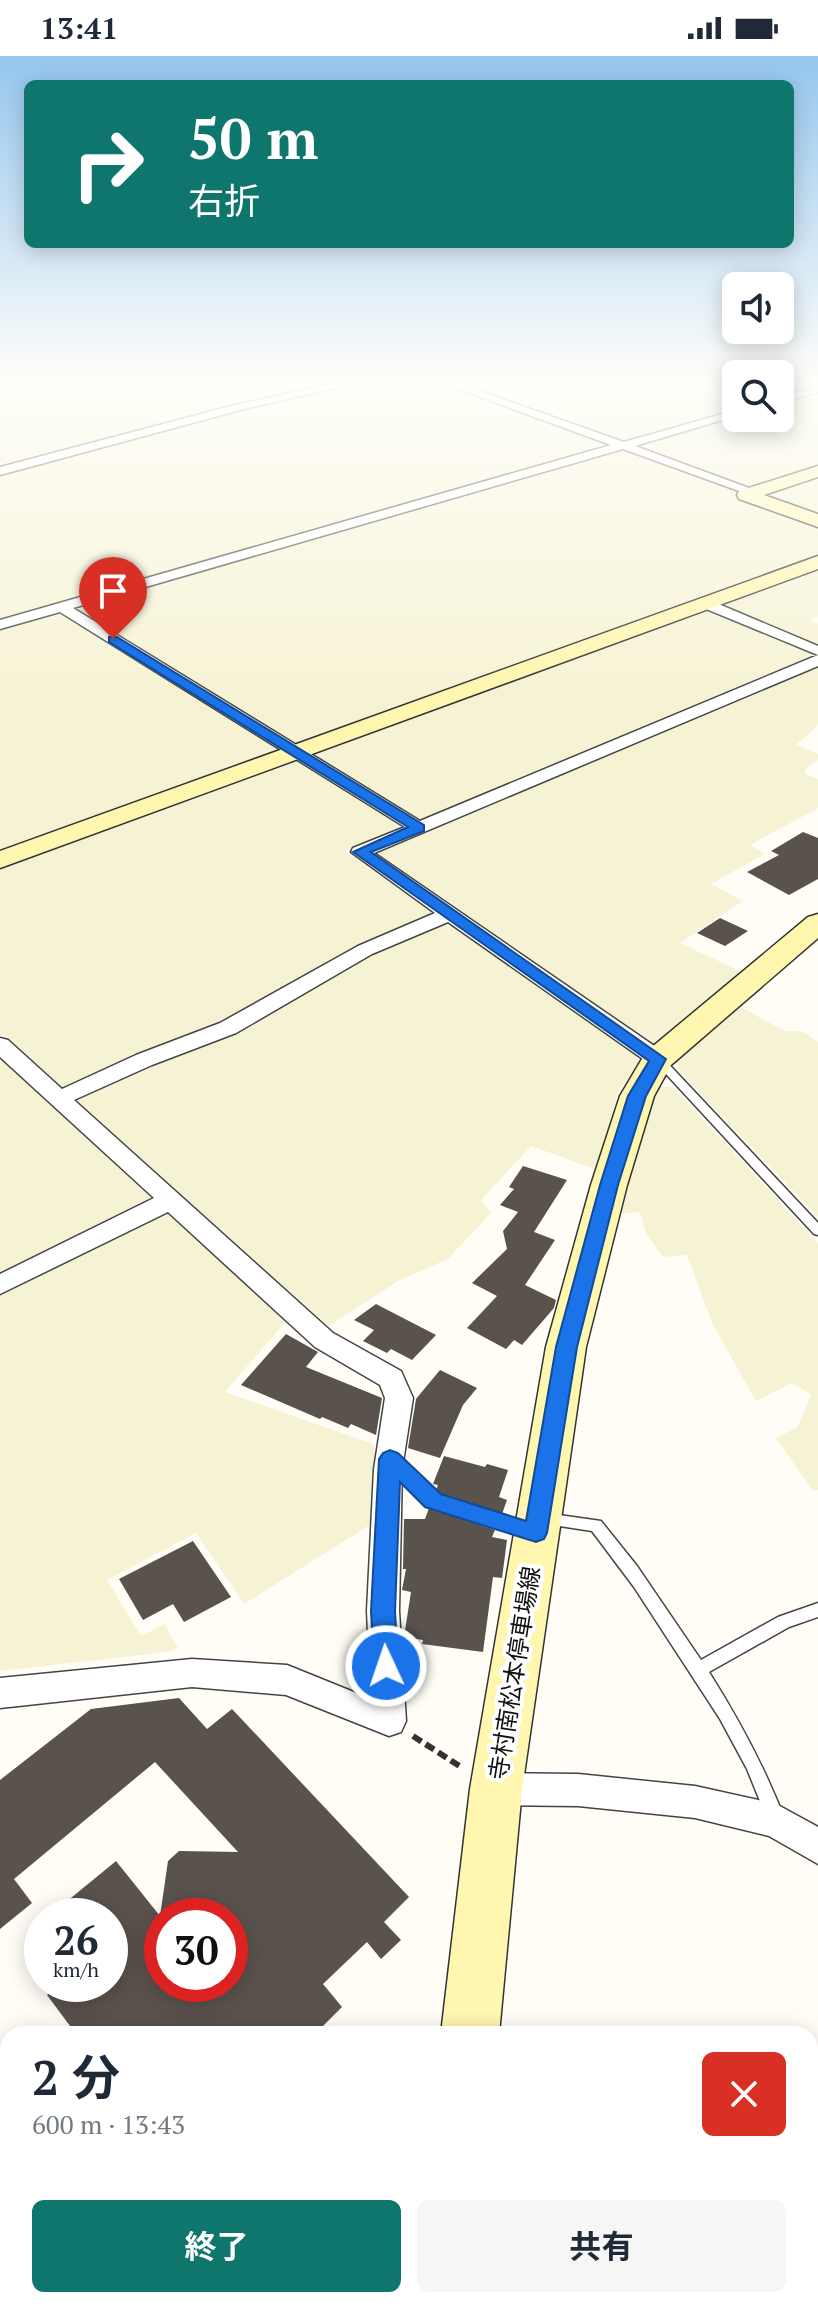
<!DOCTYPE html>
<html lang="ja">
<meta charset="utf-8">
<style>
:root{--surface:#fff;--page:#f6f6f7;--text:#1f2937;--muted:#747a83;--accent:#0f766e}
body{margin:0;font-family:"PT Serif","Noto Sans JP",serif;background:var(--page);color:var(--text);height:100vh;display:flex;flex-direction:column;font-size:30px;white-space:nowrap}
*{box-sizing:border-box;margin:0}
p{font-size:26px;color:var(--muted)}
.icon{flex:none;width:44px;height:44px;fill:none;stroke:currentColor;stroke-width:2;stroke-linecap:round;stroke-linejoin:round}
.map{position:relative;flex:1;overflow:hidden}
.drawer{position:absolute;left:0px;top:1970px;width:818px;height:282px;display:flex;flex-direction:column;background:var(--surface);border-radius:24px 24px 0 0;box-shadow:0 4px 20px #0003}
.drawer>*{flex:none}
.top-card{position:absolute;left:24px;top:24px;width:770px;height:168px;border-radius:12px;box-shadow:0 4px 20px #0003;background:#0f766e;color:#fff;overflow:hidden}
.buttons{position:absolute;left:722px;top:216px;display:grid;gap:16px}
.buttons a{display:grid;place-items:center;width:72px;height:72px;border-radius:12px;background:var(--surface);box-shadow:0 4px 20px #0003;font-size:40px}
.speed{position:absolute;left:24px;top:1842px;display:flex;gap:16px;font-size:40px;font-weight:700;text-align:center}
.speed>*{display:grid;place-content:center;width:104px;height:104px;border-radius:50%;background:var(--surface);box-shadow:0 4px 20px #0003;line-height:1}
.speed small{font-size:20px;font-weight:400}
.speed .limit{border:12px solid #d22;background:#fff;color:#111}
.pin{position:absolute;display:grid;place-items:center;width:68px;height:68px;color:#fff;margin:-82px -34px;border-radius:50% 50% 50% 0;rotate:-45deg;box-shadow:0 0 8px #0007}
.pin .icon{rotate:45deg}
.me{position:absolute;width:88px;margin:-44px;rotate:357deg;stroke-linejoin:round;filter:drop-shadow(0 0 6px #0008)}
.turn{display:flex;align-items:center;gap:28px;height:168px;padding:0 32px;font-size:36px}
.turn .icon{width:104px;height:104px;stroke-width:2.5}
.turn b{display:block;font-size:56px;line-height:68px}
.round{display:grid;place-items:center;flex:none;width:84px;height:84px;border-radius:12px;background:var(--page)}
.summary{display:flex;align-items:center;justify-content:space-between;height:136px;padding:0 32px}
h1{font-size:48px;font-weight:700;line-height:60px}
.cta{display:flex;gap:16px;margin-top:auto;padding:16px 32px}
.cta a{flex:1;height:92px;border-radius:12px;background:var(--accent);color:#fff;font-size:32px;font-weight:700;line-height:92px;text-align:center}
.cta a+a{background:var(--page);color:var(--text)}
.status{display:flex;justify-content:space-between;align-items:center;height:56px;padding:0 40px;background:var(--surface);direction:ltr}
.status svg{height:22px;fill:currentColor}
.map>svg:first-child{display:block}
.farmland{fill:#f6f3d4}
.building{fill:#5a524d;fill-rule:evenodd}
.lines{fill:none;stroke-linecap:round;stroke-linejoin:round}
.lane-casing{stroke:#444;stroke-width:3}
.street-casing{stroke:#444;stroke-width:3}
.secondary-casing{stroke:#333;stroke-width:3}
.path{stroke:#333;stroke-width:6;stroke-dasharray:10 5;stroke-linecap:butt}
.lane{fill:#fff;fill-rule:evenodd}
.street{fill:#fff;fill-rule:evenodd}
.secondary{fill:#fff6b0;fill-rule:evenodd}
.route{fill:#1a73e8;stroke:#114b97;stroke-width:2}
.labels{text-anchor:middle;dominant-baseline:central;stroke-width:8;stroke-linejoin:round;paint-order:stroke}
.street-label{font-size:24px;fill:#111;stroke:#fff}
</style>
<div class="status"><b>13:41</b><svg viewBox="0 0 49 12"><path d="M0 12V9h3v3zM5 12V6h3v6zM10 12V3h3v9zM15 12V0h3v12zM26 1h20v11H26zM47 4h2v5h-2z"/></svg></div>
<div class="map">
<svg width="818" height="2251" viewBox="0 0 818 2251">
<rect width="100%" height="100%" fill="#fffdf5"/>
<path class="farmland" d="M0,322H365L233,350L0,413Z
M382,322H427L613,388V391L0,566V417L235,355Z
M440,322H736V355L620,386Z
M818,336V411L755,431L633,390L736,359V362H780V347Z
M620,393L737,433L734,435L818,468V500L301,688L293,687L74,555L77,550Z
M818,419V461L761,440Z
M818,511V560L809,565L818,568V587L718,549Z
M706,552L810,595L812,601L427,763L415,762L314,702V696Z
M58,556L280,692V698L0,800V573Z
M818,609V669L796,689L818,698V704L806,712L805,718L818,723V752L750,789L765,798L711,828L743,845L680,887L742,916L651,989L630,971L378,800L380,796Z
M289,705H298L400,767L398,772L345,795L432,857V861L220,969L65,1032H59L0,979V812Z
M451,869L633,993L639,1007L618,1035L598,1114L531,1090L481,1144L491,1157L448,1203L398,1225L329,1270L75,1044L368,897L435,871Z
M732,952L744,953L785,975H802L818,986V1161L680,1016L676,1005Z
M0,1003L149,1139L146,1149L0,1222Z
M656,1031H673L818,1187V1434L813,1435L776,1382L798,1371L811,1338L792,1327L756,1345L713,1269L687,1199L663,1201L647,1179L640,1156L618,1158Z
M157,1158H174L287,1264L225,1336L373,1388L380,1424L378,1464L244,1548L196,1477L107,1524L141,1580L164,1568L178,1592L167,1596L0,1615V1238Z"/>
<path class="building" d="M803,776L818,782V823L789,839L747,816L779,799L771,795Z
M720,862L748,875L725,890L697,877Z
M523,1110L567,1124L534,1176L555,1184L525,1229L556,1244L554,1252L522,1289L514,1284L506,1293L467,1272L497,1240L472,1227L507,1193L503,1175L518,1156L500,1149L514,1133L509,1131Z
M376,1248L436,1279L412,1304L391,1293L387,1297L363,1285L374,1274L354,1264Z
M286,1278L318,1296L306,1311L382,1342L376,1379L351,1368L348,1372L322,1361L320,1363L241,1329Z
M440,1314L477,1332L463,1349L440,1402L408,1392L416,1343Z
M444,1400L485,1411L487,1408L508,1414L499,1441L507,1444L502,1458L440,1438L436,1434L438,1429L433,1428Z
M429,1452L495,1474L492,1481L507,1484L502,1522L493,1521L483,1596L422,1588L423,1584L404,1581L411,1536L402,1534L406,1513H403L404,1463H425Z
M193,1485L231,1541L184,1566L173,1548L143,1564L119,1523Z
M179,1642L207,1673L232,1653L409,1841L384,1866L401,1884L381,1903L367,1886L323,1928L342,1951L315,1978H76L47,1939L59,1928H110V1860H49L116,1805L160,1860L168,1805L179,1795L238,1796L155,1706L14,1823L32,1847L0,1873V1724L91,1653ZM160,1860H230V1928H162Z"/>
<g class="lines">
<g class="lane-casing">
<path id="lane" d="M658,1000L662,1001L818,1167V1179L814,1178L654,1005L653,1003Z
M393,1399L398,1401L438,1441L534,1471L536,1475L534,1479L529,1481L428,1449L388,1409L386,1405L388,1401Z
M545,1457L601,1465L637,1510L701,1604L778,1561L818,1547V1561L789,1571L709,1616C738,1662 763,1708 783,1759L780,1765L774,1767L768,1765L747,1713L720,1663L634,1531L592,1475L540,1467L538,1463L540,1459Z
M332,2244H356L359,2251H335Z
M390,2244H434L437,2251H393Z"/>
</g>
<g class="street-casing">
<path id="street" d="M359,322H378L237,355L0,419V411L231,350Z
M428,322H443L624,386L736,354V360L635,390L760,436L750,439L623,393L73,552L420,765L818,599L699,550V544H709L818,590V610L374,797L666,998L669,1003L666,1008H650L448,866L372,898L236,977L152,1009L74,1044L333,1277L401,1315L413,1342L402,1413L399,1555L406,1665L401,1676L389,1680L286,1639L192,1631L0,1652V1622L192,1603L287,1609L371,1643L367,1555L374,1413L385,1342L380,1329L315,1291L168,1156L0,1238V1218L154,1142L0,1001V982L8,984L62,1033L136,999L220,967L358,890L435,857L351,796L353,792L405,771L60,556L0,573V564L611,389Z
M818,330V336L780,347V341Z
M496,1717L578,1718L695,1730L776,1748L818,1771V1808L769,1780L695,1762L578,1750L496,1749L484,1745L479,1733L484,1721Z"/>
</g>
<g class="secondary-casing">
<path id="secondary" d="M818,410V421L764,439L818,458V471L739,443L737,439L739,435Z
M818,500V513L0,812V795Z
M818,858V882L671,1009L654,1040L627,1129L586,1291L522,1733L499,1978H441L470,1733L546,1291L591,1129L620,1040L646,996L808,861Z
M409,2244H473L472,2251H408Z"/>
</g>
<path class="path" d="M413,1680L461,1711"/>
<use href="#lane" class="lane"/>
<use href="#street" class="street"/>
<use href="#secondary" class="secondary"/>
</g>
<linearGradient id="sky" x2="0" y2="1"><stop stop-color="#95c6ee"/><stop offset="0.51" stop-color="#fffefa"/><stop offset="1" stop-color="#fffefa" stop-opacity="0"/></linearGradient>
<rect width="818" height="637" fill="url(#sky)"/>
<path class="route" d="M109,581H117L424,769V775L371,796L666,1003L646,1040L618,1129L577,1291L547,1477L544,1483L536,1486L425,1451L400,1426L395,1555L398,1610L395,1618L386,1621L378,1618L374,1610L371,1555L379,1403L383,1397L390,1394L398,1397L441,1438L526,1465L556,1291L600,1129L628,1040L649,1005L353,796L408,771L109,586Z"/>
<g class="labels">
<g class="street-label">
<text transform="translate(514 1617) rotate(-81)">寺村南松本停車場線</text>
</g>
</g>
</svg>
<div class="buttons">
<a><svg class="icon" aria-label="sound" viewBox="0 0 24 24"><path d="M4 9h4l5-4v14l-5-4H4zM17 9q2 3 0 6"/></svg></a>
<a><svg class="icon" aria-label="search" viewBox="0 0 24 24"><circle cx="10" cy="10" r="6"/><path d="M15 15l6 6"/></svg></a>
</div>
<div class="speed"><div>26<small>km/h</small></div><div class="limit">30</div></div>
<div class="pin" style="left:113px;top:583px;background:#d93025"><svg class="icon" aria-label="arrive" viewBox="0 0 24 24"><path d="M6 21V4h12l-3 4 3 4H6"/></svg></div>
<svg class="me" style="left:386px;top:1610px" viewBox="-20 -20 40 40"><circle r="17" fill="#1a73e8" stroke="#fff" stroke-width="3"/><path d="M0-11L8 9 0 5-8 9z" fill="#fff"/></svg>
<div class="top-card">
<div class="turn"><svg class="icon" aria-label="right" viewBox="0 0 24 24"><path d="M7 20v-9h11M14 6l5 5-5 5"/></svg><div><b>50 m</b>右折</div></div>
</div>
<section class="drawer">
<div class="summary"><div><h1>2 分</h1><p>600 m · 13:43</p></div><a class="round" style="background:#d93025;color:#fff"><svg class="icon" aria-label="close" viewBox="0 0 24 24"><path d="M6 6l12 12M18 6L6 18"/></svg></a></div>
<div class="cta"><a>終了</a><a>共有</a></div>
</section>
</div>
